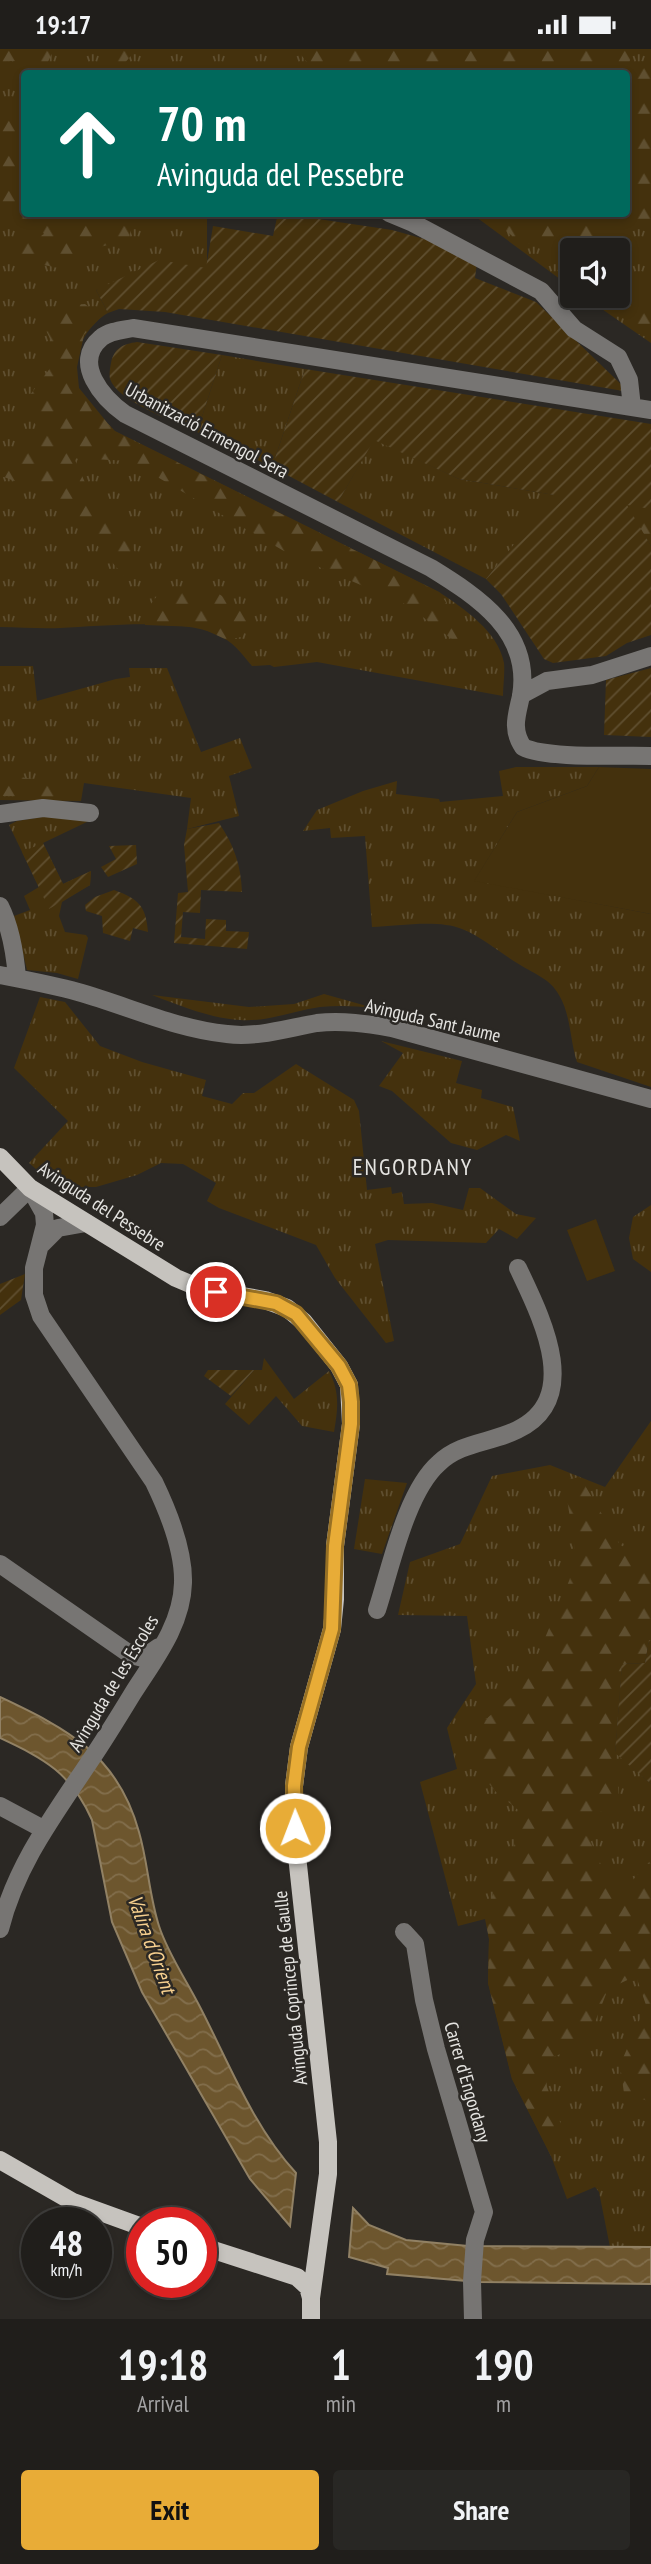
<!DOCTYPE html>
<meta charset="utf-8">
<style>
:root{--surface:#201e1b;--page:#282724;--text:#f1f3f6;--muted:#a2a2a3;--line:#3d3c3a;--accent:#e8ac37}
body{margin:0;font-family:"PT Sans Narrow",sans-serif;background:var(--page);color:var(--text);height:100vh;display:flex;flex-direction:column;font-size:26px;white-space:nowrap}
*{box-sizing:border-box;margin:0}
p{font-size:23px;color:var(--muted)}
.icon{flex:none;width:38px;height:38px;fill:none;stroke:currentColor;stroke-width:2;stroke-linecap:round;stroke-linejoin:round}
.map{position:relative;height:2270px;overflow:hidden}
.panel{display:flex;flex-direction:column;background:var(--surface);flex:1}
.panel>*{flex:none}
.top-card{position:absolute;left:21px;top:21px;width:609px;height:147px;border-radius:7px;box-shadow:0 4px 10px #0003,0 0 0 2px var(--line);background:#00695c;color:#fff;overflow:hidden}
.buttons{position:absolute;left:560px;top:189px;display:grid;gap:14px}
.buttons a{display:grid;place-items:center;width:70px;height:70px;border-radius:7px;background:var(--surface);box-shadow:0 4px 10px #0003,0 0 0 2px var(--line);font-size:35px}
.speed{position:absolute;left:21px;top:2158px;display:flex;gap:14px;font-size:35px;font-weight:700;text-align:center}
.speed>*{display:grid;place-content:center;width:91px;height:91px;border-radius:50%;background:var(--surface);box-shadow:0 4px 10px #0003,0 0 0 2px var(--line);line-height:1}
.speed small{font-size:18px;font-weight:400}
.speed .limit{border:10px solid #d22;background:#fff;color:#111}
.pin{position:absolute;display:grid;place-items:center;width:60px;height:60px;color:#fff;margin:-30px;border:4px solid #fff;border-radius:50%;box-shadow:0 2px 7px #0007}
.me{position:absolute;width:77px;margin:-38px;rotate:359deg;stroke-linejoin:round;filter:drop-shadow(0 0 5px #0008)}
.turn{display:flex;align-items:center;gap:24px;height:147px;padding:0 21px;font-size:32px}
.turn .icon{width:91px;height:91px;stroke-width:2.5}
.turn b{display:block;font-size:49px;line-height:60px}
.eta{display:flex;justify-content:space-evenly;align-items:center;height:119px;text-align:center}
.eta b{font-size:42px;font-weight:700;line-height:49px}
.cta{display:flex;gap:14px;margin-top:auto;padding:14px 21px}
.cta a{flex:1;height:80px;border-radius:7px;background:var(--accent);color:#111;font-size:28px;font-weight:700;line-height:80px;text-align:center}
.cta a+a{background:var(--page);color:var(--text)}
.status{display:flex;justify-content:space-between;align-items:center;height:49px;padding:0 35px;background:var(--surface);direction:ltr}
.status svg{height:19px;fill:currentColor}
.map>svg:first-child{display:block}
.grass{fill:url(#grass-tufts)}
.forest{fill:url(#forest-firs)}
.park{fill:#44310d}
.garden{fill:url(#garden-furrows)}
.water{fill:url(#water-waves);stroke:#918164;stroke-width:2}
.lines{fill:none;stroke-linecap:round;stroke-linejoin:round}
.minor{stroke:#777573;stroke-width:18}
.major{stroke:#c6c3be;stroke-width:18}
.route-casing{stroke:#977024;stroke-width:18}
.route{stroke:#e8ac37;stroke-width:12}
.labels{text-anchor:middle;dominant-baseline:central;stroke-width:5;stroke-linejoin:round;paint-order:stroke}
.street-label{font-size:19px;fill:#e5e4e1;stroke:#2b2824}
.water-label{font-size:21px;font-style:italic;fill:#f7d08f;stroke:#2b2824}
.quarter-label{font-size:23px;letter-spacing:2px;fill:#e5e4e1;stroke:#2b2824}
</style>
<div class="status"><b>19:17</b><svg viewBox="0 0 49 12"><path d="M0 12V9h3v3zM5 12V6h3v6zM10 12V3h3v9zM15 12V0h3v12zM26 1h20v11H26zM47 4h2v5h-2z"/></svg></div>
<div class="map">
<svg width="651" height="2270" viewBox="0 0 651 2270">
<defs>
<pattern id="grass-tufts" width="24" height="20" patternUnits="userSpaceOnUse" patternTransform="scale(1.75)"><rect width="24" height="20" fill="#44310d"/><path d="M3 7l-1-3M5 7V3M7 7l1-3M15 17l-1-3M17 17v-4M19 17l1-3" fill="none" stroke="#5f4f30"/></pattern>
<pattern id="forest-firs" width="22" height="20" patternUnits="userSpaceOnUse" patternTransform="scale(1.75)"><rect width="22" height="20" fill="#44310d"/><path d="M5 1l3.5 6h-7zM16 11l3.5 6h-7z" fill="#5f4f30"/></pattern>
<pattern id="garden-furrows" width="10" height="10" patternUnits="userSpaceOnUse" patternTransform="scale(1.75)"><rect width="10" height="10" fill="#44310d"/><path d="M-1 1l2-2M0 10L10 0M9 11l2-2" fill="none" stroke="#5f4f30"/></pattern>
<pattern id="water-waves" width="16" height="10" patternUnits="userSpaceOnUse" patternTransform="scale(1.75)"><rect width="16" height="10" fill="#6d562e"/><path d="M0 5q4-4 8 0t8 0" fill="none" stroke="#826e4c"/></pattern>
</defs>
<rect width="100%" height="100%" fill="#2b2824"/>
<path class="grass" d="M0,0H651V294L583,247H618V201H572V239L472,165L626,164V24H24V164H173L207,170V220L96,241L108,264C84,277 67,314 79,340C86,356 103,369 115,382L439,543C464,560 498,582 504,614C505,624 503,637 503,647L317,613L274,618L270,616L252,617C241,604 233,592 216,585C179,569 102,577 60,579C40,580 20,578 0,578Z
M222,306L305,320L272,418L197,383Z
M374,390L459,430L555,446L486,530L338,453Z
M0,617H33L37,652L116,630L130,628L129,619H167L201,703L240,689L252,719L229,727L239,767L187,780L191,749L84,734L81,752L0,751Z
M516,718H599L587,737L517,763L475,831L651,865V1038L577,1013C570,992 571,966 559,946C550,929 532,924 517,914C499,903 482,888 462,880C439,870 397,877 372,878L365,787L331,789L330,779L303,782L317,761L363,742L397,732L396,745L439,750L440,753L503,747L499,722Z
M49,767L91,771L43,794L63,835L91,822L90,836L62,853L59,867L65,883L86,886L88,889L78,930L57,924L27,921L14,867L30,861L24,847L39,838L9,776L17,772Z
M324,945L374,959C356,957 339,956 320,958C293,962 268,973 240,971C209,969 181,957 152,946L249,958L294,955Z
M40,948L65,953L100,997L142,1013L206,1031L202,1047L232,1055L243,1044H254L296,1015L354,1051L359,1062L367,1141L391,1138L392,1145L402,1143L404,1155L432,1154L463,1161L469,1139H480L516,1165L536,1169L517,1190L499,1180L486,1194L388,1191L375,1195L394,1292L386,1294L335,1229L316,1196L219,1159L207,1152L216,1134L183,1115L161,1114L137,1126L96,1138H57L29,1114L68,1072L14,1019Z
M381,992L462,1012L456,1034L482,1041L481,1049L513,1058L520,1092L506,1086L477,1101L451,1094L392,1042L379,1037L403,1004Z
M651,1156V1223L633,1210L629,1189L633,1168Z
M264,1309L294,1350L329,1322C340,1343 338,1360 334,1383L302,1377L276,1347L249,1376L225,1355L254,1321H262Z
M651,1372V1591L622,1615L615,1703L651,1735V2198H610L599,2143L595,2138L567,2150L551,2107L512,2030L488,1934L489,1890L485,1870L458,1877L420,1733L457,1720L447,1679L476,1635L467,1567L398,1566L410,1513L460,1495L492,1427L550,1416L605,1438Z
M365,1430L407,1434L382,1505L354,1500Z"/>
<path class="forest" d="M0,0H54L47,15L12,12L0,14Z
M88,0H137L122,17Z
M296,0H634L628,17L651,10V171L637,175L608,177L611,201H572V222L561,205L516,190L485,165L626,164V24H389L386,21L383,24H322L307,13Z
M24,49V164L134,165L129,190L86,202L58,219C38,214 5,212 0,190L31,192L44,185L33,172L0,165V60Z
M618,214L625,228L651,258V283L611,259L597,247H618Z
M85,255L101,268L84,286L77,318L79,339L114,382L439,543L474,595L457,594L407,556L289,505L130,412L74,409L92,449L124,473L136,507L124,527L78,474L48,445L4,428L0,429V410L30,401L38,383L27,350L54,314L53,296L41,271L56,257Z
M577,425L651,439V497L634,470Z
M203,539L219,545L247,563L249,578L241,588L227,591L199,578L145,576L144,564L157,547Z
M0,717C10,734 51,729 69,731L74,746L70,749L0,747Z
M580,1428L620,1496L651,1510V1591L649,1592L645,1614L622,1615L615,1704L619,1750L583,1775L610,1836L631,1833L651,1811V1863L647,1869L651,1877V2053L624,2044L620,2016L646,1956L636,1927L608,1940L586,1996L544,2011L547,2038L563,2081L551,2107L512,2030L488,1934L489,1890L485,1862L510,1811L523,1765L496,1743L471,1714L485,1671L517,1643L534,1615L577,1513L564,1431Z"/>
<path class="park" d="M599,718L651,720V865L474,832L517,763L587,737Z
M596,1170L615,1222L587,1232L567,1181Z"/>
<path class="garden" d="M278,164L392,181L478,205L475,229L536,253L629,343L165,263L119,260L108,264L96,241L159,211L206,219L213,177L273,187Z
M137,293L222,306L197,383C176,373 117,352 110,330C109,326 110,319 111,314C114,299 123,295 137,293Z
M305,320L651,375V460L627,456L651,497V586L627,594L606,607L553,614L544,610L501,545L486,530L554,446L459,430L374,391L338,453L272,418Z
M651,619V688L604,686L606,631Z
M219,774C234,796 241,816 242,843L201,841L200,864L183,863L181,888L205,890L206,870L226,871V882L249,883L247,900L174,894L178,844L188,843L184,796L187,780Z
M43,794L63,835L91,822L90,836L49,860L22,803Z
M136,796L137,815L108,828L101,818L116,810L109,797Z
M114,841C139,850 146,857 148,883L133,879L130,892L103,884L102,867L86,862L85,856L95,848Z
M25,1225L21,1251L0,1266V1235Z
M208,1321H254L231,1347L204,1327Z
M649,1591H651V1735L615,1704L622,1615L645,1614Z"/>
<path class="water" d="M0,1648C68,1680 118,1706 139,1783C148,1814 149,1846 159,1877C168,1905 187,1932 200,1958C229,2014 253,2077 296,2124L290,2177L250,2130L142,1943L112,1873L92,1771C71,1724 45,1710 0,1689Z
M353,2159L369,2176L406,2191L468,2197L651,2198V2235L478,2233L387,2225L388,2219L349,2208Z"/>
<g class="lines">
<path class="minor" d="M389,164L413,174L541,242L574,280L618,308L629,331L632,358
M651,361L133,279C123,281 109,282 101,289C71,314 104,350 125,365L431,519C478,548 532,583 521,647C517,666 511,680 523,698C546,710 621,706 651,707
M521,646L547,632L592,626L651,607
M0,765L43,759L90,764
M0,857C11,879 15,904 17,929
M0,926C26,931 53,936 78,943C128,957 176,980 227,985C257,989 288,979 317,974C342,971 368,975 392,979L651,1050
M0,1168L30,1139L44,1164L45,1176L34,1219V1246L41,1267L154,1433C168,1462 184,1501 183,1534C182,1576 154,1611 133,1644C119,1667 105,1690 90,1712C54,1766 16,1816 0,1880
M42,1195L58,1179L86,1174
M0,1515L131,1606L143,1609L159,1598
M377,1561C391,1518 406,1443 439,1414C461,1393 491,1394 517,1381C584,1349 540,1266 518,1219
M0,1757L43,1780
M404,1883L415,1895L424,1951L436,2000L484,2163L475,2191L472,2232L473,2270"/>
<path class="major" d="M0,1108L30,1139L176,1229L202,1240L265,1251L287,1259L304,1273L339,1317L349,1336L351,1375L335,1497V1550L332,1580L299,1698L294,1737V1779L328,2093V2125L311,2249V2270
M0,2111L73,2153L142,2178
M201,2197L297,2228L308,2238L311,2249"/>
</g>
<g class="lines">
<g class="route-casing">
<path id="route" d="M216,1243L276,1254L296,1265L339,1317L349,1336L351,1353V1375L335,1497L332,1580L299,1698L294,1737L295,1779"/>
</g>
<use href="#route" class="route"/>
</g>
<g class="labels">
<g class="street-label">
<text transform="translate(207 381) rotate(28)">Urbanització Ermengol Sera</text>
<text transform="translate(433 971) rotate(13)">Avinguda Sant Jaume</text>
<text transform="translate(102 1157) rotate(33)">Avinguda del Pessebre</text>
<text transform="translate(113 1634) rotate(-59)">Avinguda de les Escoles</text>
<text transform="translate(290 1939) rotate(-96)">Avinguda Coprincep de Gaulle</text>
<text transform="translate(468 2033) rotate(74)">Carrer d'Engordany</text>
</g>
<g class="water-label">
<text transform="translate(152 1895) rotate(70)">Valira d'Orient</text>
</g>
<g class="quarter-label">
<text x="413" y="1117">ENGORDANY</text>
</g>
</g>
</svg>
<div class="buttons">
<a><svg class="icon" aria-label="sound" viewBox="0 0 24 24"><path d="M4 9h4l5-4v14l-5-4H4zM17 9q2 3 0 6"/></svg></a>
</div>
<div class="speed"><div>48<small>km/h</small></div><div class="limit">50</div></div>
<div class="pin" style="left:216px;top:1243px;background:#d93025"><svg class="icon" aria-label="arrive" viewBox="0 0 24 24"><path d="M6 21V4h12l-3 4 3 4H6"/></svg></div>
<svg class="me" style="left:295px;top:1779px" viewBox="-20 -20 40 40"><circle r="17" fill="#e8ac37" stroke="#fff" stroke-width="3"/><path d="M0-11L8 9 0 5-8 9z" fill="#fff"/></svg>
<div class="top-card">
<div class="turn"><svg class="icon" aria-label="ahead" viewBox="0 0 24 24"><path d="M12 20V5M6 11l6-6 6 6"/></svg><div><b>70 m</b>Avinguda del Pessebre</div></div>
</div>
</div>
<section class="panel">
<div class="eta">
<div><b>19:18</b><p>Arrival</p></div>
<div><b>1</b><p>min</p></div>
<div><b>190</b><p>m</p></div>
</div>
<div class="cta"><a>Exit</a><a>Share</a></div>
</section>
